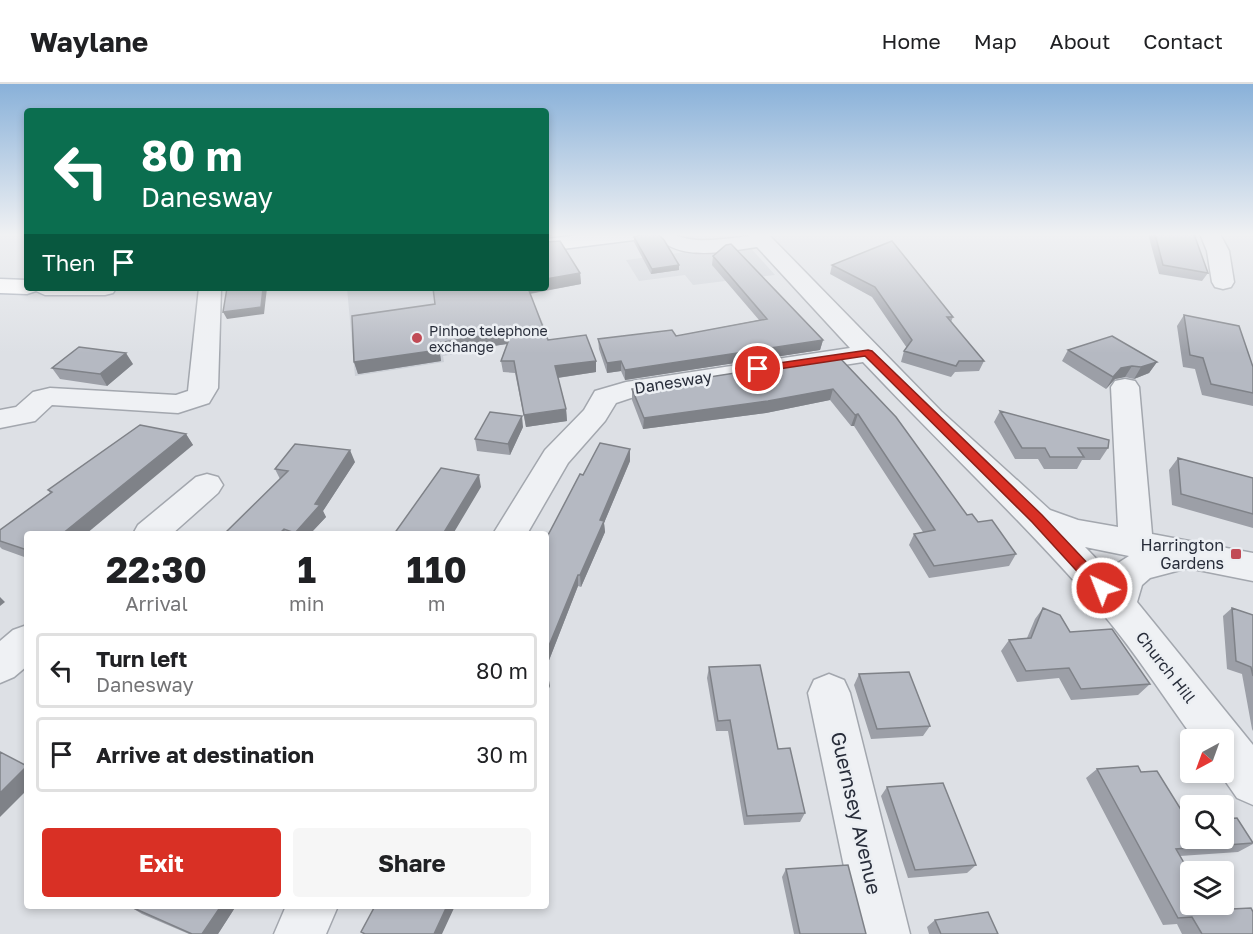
<!DOCTYPE html>
<style>
:root{--surface:#fff;--page:#f6f6f6;--text:#202124;--muted:#757577;--line:#e0e0e0;--accent:#d93025}
body{margin:0;font-family:"Golos Text",sans-serif;background:var(--page);color:var(--text);height:100vh;display:flex;flex-direction:column;font-size:22px;white-space:nowrap}
*{box-sizing:border-box;margin:0}
p{font-size:20px;color:var(--muted)}
.icon{flex:none;width:33px;height:33px;fill:none;stroke:currentColor;stroke-width:2;stroke-linecap:round;stroke-linejoin:round}
.map{position:relative;flex:1;overflow:hidden}
.drawer{position:absolute;left:24px;top:447px;width:525px;height:378px;display:flex;flex-direction:column;background:var(--surface);border-radius:6px;box-shadow:0 3px 9px #0003}
.drawer>*{flex:none}
.hud{position:absolute;left:24px;top:24px;width:525px;height:183px;border-radius:6px;box-shadow:0 3px 9px #0003;background:#0b6e4f;color:#fff;overflow:hidden}
.needle{width:39px;rotate:221deg}
.tools{position:absolute;left:1180px;top:645px;display:grid;gap:12px}
.tools a{display:grid;place-items:center;width:54px;height:54px;border-radius:6px;background:var(--surface);box-shadow:0 3px 9px #0003;font-size:30px}
.pin{position:absolute;display:grid;place-items:center;width:51px;height:51px;color:#fff;margin:-26px;border:3px solid #fff;border-radius:50%;box-shadow:0 2px 6px #0007}
.me{position:absolute;width:66px;margin:-33px;rotate:317deg;stroke-linejoin:round;filter:drop-shadow(0 0 4px #0008)}
.turn{display:flex;align-items:center;gap:21px;height:126px;padding:0 18px;font-size:27px}
.turn .icon{width:78px;height:78px;stroke-width:2.5}
.turn b{display:block;font-size:42px;line-height:51px}
.then{display:flex;align-items:center;height:57px;padding:0 18px;background:#0003;gap:12px;font-size:22px}
.eta{display:flex;justify-content:space-evenly;align-items:center;height:102px;text-align:center}
.eta b{font-size:36px;font-weight:700;line-height:42px}
.cta{display:flex;gap:12px;margin-top:auto;padding:12px 18px}
.cta a{flex:1;height:69px;border-radius:6px;background:var(--accent);color:#fff;font-size:24px;font-weight:700;line-height:69px;text-align:center}
.cta a+a{background:var(--page);color:var(--text)}
ul{padding:0;list-style:none}
li{display:flex;align-items:center;gap:18px;height:75px;margin:0 12px 9px;padding:0 6px;border:3px solid var(--line);border-radius:6px}
li div{flex:1}
li b{display:block;font-size:22px}
li em{font-style:normal}
header{display:flex;align-items:center;gap:36px;box-sizing:border-box;height:84px;padding:0 30px;background:var(--surface);border-bottom:2px solid var(--line)}
header strong{font-size:28px}
nav{display:flex;gap:33px;margin-inline-start:auto;font-size:21px}
.map>svg:first-child{display:block}
.built{fill:#cbcfd6}
.lines{fill:none;stroke-linecap:round;stroke-linejoin:round}
.minor-casing{stroke:#a3a7ae;stroke-width:3}
.major-casing{stroke:#9da4b0;stroke-width:3}
.minor{fill:#eff1f4;fill-rule:evenodd}
.major{fill:#fff;fill-rule:evenodd}
.wall{fill:#9c9fa7}
.shaded-wall{fill:#7f8288}
.building{fill:#b5b9c2;stroke:#7f8288;stroke-width:1.5}
.route{fill:#d93025;stroke:#8d1f18;stroke-width:1.5}
.poi-dot{fill:#c14b56;stroke:#eceff3;stroke-width:2}
.labels{text-anchor:middle;dominant-baseline:central;stroke-width:5;stroke-linejoin:round;paint-order:stroke}
.far-poi-label{font-size:14px;fill:#282d3a;stroke:#eceff3;text-anchor:start}
.street-label{font-size:16px;fill:#282d3a;stroke:#eceff3}
.poi-label{font-size:16px;fill:#282d3a;stroke:#eceff3;text-anchor:end}
.near-street-label{font-size:20px;fill:#282d3a;stroke:#eceff3}
</style>
<header>
<strong>Waylane</strong>
<nav><a>Home</a><a>Map</a><a>About</a><a>Contact</a></nav>
</header>
<div class="map">
<svg width="1253" height="850" viewBox="0 0 1253 850">
<rect width="100%" height="100%" fill="#dde0e5"/>
<path class="built" d="M747,160L775,191L693,201L685,191L639,197L626,176Z
M347,204H526L544,241L487,250L492,264L443,272L444,278L355,292Z"/>
<g class="lines">
<g class="minor-casing">
<path id="minor" d="M656,150C674,148 681,155 697,156C714,157 732,154 749,152L748,150H768L941,327L1050,426L1078,436L1118,443L1111,303L1115,297L1125,295L1135,297L1139,303L1152,450L1253,469V497L1188,484L1150,494L1142,501L1137,518L1253,661V721L1237,714L1219,688H1224V656H1195C1164,614 1136,569 1103,530C1027,441 942,362 863,278L631,314L616,319L605,337L568,379L527,450H493L545,366L584,326L595,307L626,298L850,264L757,163C727,167 676,179 656,150ZM1085,463L1129,472L1118,479L1111,490Z
M1200,150H1220L1229,167L1234,198L1231,203L1223,205L1215,203L1212,198L1207,167Z
M199,204H221L218,304L209,319L178,329L52,321L35,337L0,344V326L16,323L33,308L50,304L176,311L188,307Z
M207,390L218,393L223,401L218,409L172,450H133L138,441L196,393Z
M27,541V582L14,593L0,599V557L13,546Z
M829,590L844,596L850,609L910,850H858L808,609L814,596Z
M286,822H338L326,850H274Z"/>
</g>
<g class="major-casing">
<path id="major" d="M588,150H644L641,154L634,156L546,167V155Z
M0,195L27,196V204H116L113,209L105,211H45L36,207L27,210L0,209Z"/>
</g>
<use href="#minor" class="minor"/>
<use href="#major" class="major"/>
</g>
<path class="wall" d="M1148,150H1194L1208,189L1202,197L1159,190Z
M634,153L679,181V186L651,190L634,158Z
M713,172L823,256L820,266L625,296L621,287L607,289L599,265L598,255L676,252L759,236L712,181Z
M832,181L953,233L951,238L984,277L979,287L955,288L951,293L901,278L904,267L907,264L872,213L830,190Z
M580,189L581,200L530,210L548,256L596,288L558,294L566,325L567,337L526,343L515,289L503,288L501,277L507,260L440,270L441,277L358,290L354,278L435,220Z
M1184,231L1253,283V322L1202,311L1195,285L1183,283L1177,242Z
M1068,266L1157,278L1149,289L1134,295L1125,293L1115,295L1106,305L1062,277Z
M839,273L967,431L978,438L1016,470L1009,482L929,494L909,461L914,450L923,448L854,342H851L830,316L766,329L643,345L632,316V305Z
M133,280L107,302L60,295L52,284Z
M1000,327L1108,364L1100,376H1082L1077,385H1044L1038,375H1015L994,338Z
M523,343L510,371L477,367L475,355Z
M186,350L193,361L27,450V474L2,465L0,463V446L50,409L48,406Z
M630,365V377L604,439L605,448L581,503L578,502L546,584V455L583,391Z
M1178,374L1253,394V444L1172,421L1169,386Z
M355,378L323,427L326,433L310,450H224L280,395L275,385Z
M1043,524L1070,548L1150,600L1138,611L1071,616L1059,594L1017,598L1001,567L1009,556L1027,554L1035,535Z
M1232,524L1253,531V647L1252,645L1242,590L1227,585L1223,532Z
M709,583L778,665L805,729L800,738L744,741L728,647H716L707,594Z
M859,590L930,642L923,652L871,655L854,601Z
M1097,685L1141,688L1188,737L1253,760L1238,768L1180,772L1211,826L1253,850H1182L1177,840L1163,841L1086,694Z
M887,703L976,781L967,789L908,794L881,712Z
M786,785L866,850H794L782,793Z
M129,822H236L218,850H189L142,830Z
M935,836L998,850H929L927,843Z"/>
<path class="shaded-wall" d="M546,150H551L552,152L546,153Z
M679,181V186L651,190L652,185Z
M580,189L581,200L527,210V204H546V195Z
M263,204H267L264,230L227,235L223,228Z
M512,247L513,259L440,270L441,277L358,290L354,278L437,259Z
M823,256L820,266L625,296V286Z
M126,269L133,280L107,302L100,290Z
M596,277V288L556,294L555,282Z
M621,277V287L607,289V279Z
M1157,278L1149,289L1134,295L1141,283Z
M1132,282L1125,293L1115,295L1106,305L1113,293L1121,284Z
M833,305L830,316L766,329L643,345L644,334Z
M566,325L567,337L526,343L524,331Z
M858,330L854,342H851L855,331Z
M522,332L523,343L510,371L508,360Z
M186,350L193,361L86,450H62Z
M630,365V377L604,439L605,448L581,503L580,491L600,436Z
M350,366L355,378L323,427L326,433L310,450H296L295,449Z
M479,391L481,403L453,450H443Z
M284,445L286,450H279Z
M578,491V502L546,584V569Z
M0,513L5,518L0,522Z
M548,591L550,602L546,612V597Z
M27,682V706L0,733V709Z
M221,822H236L218,850H202Z
M447,822H455L442,850H434Z"/>
<path class="building" d="M643,150H658L664,156L679,181L652,185L634,153Z
M1155,150H1194L1208,189L1163,181Z
M560,157L580,189L546,195V158Z
M892,157L953,233H947L984,277H959L956,282L904,267L912,256L875,203L832,181Z
M731,160L823,256L625,286L621,277L607,279L598,255L672,246L676,252L767,235L713,172L726,161Z
M227,204H263L261,223L223,228Z
M433,204H528L548,256L586,251L596,277L555,282L566,325L524,331L514,277H501L512,247L437,259L438,266L354,278L352,232L435,220Z
M1184,231L1239,242L1253,283V309L1211,300L1203,274L1190,271Z
M1112,252L1157,278L1141,283L1132,282L1121,284L1113,293L1068,266Z
M79,263L126,269L100,290L52,284Z
M839,273L896,333L967,431L972,430L978,438L992,436L1016,470L934,482L914,450L935,446L858,330L855,331L833,305L768,317L644,334L632,305Z
M1000,327L1109,356L1108,364H1078L1084,373H1050L1045,364H1022Z
M490,328L522,332L508,360L475,355Z
M140,341L186,350L62,450H27V466L0,457V446L52,408L48,406Z
M600,359L630,365L600,436L604,437L580,491H578L546,569V455L580,390L583,391Z
M295,360L350,366L315,420L320,421L295,449L284,445L279,450H224L288,387L275,385Z
M1178,374L1253,394V430L1181,410Z
M441,384L479,391L443,450H394Z
M1043,524L1060,531L1070,548L1112,545L1150,600L1081,605L1069,584L1026,587L1009,556L1031,554Z
M1232,524L1253,531V592L1251,583L1236,577Z
M760,581L778,665L790,664L805,729L747,732L730,636L718,637L709,583Z
M909,588L930,642L877,645L859,590Z
M0,668L27,682L0,709Z
M1138,682L1141,688L1157,687L1188,737H1191V754H1224V735L1237,734L1253,759L1176,765L1191,791V820H1208L1211,826L1251,824L1253,828V850H1202L1192,833L1178,834L1097,685Z
M943,699L976,781L915,786L887,703Z
M848,781L866,850H800L786,785Z
M129,822H221L202,850H192Z
M375,822H447L434,850H365L361,848Z
M988,828L998,850H941L935,836Z"/>
<linearGradient id="sky" x2="0" y2="1"><stop stop-color="#89b1d9"/><stop offset="0.56" stop-color="#f0f1f3"/><stop offset="1" stop-color="#f0f1f3" stop-opacity="0"/></linearGradient>
<rect width="1253" height="269" fill="url(#sky)"/>
<path class="route" d="M868,266L872,267L1042,431L1107,500L1109,504L1107,508H1096L1032,438L865,272L758,288L752,285L758,282Z"/>
<g class="poi-dot">
<circle cx="417" cy="254" r="6"/>
<rect x="1230" y="464" width="12" height="12" rx="3"/>
</g>
<g class="labels">
<g class="far-poi-label">
<text x="429" y="246">Pinhoe telephone<tspan x="429" dy="16">exchange</tspan></text>
</g>
<g class="street-label">
<text transform="translate(673 298) rotate(-9)">Danesway</text>
<text transform="translate(1166 583) rotate(52)">Church Hill</text>
</g>
<g class="poi-label">
<text x="1224" y="461">Harrington<tspan x="1224" dy="18">Gardens</tspan></text>
</g>
<g class="near-street-label">
<text transform="translate(857 729) rotate(77)">Guernsey Avenue</text>
</g>
</g>
</svg>
<div class="tools">
<a><svg class="needle" viewBox="-14 -14 28 28"><path d="M0-13l5 13h-10z" fill="#e53935"/><path d="M0 13l5-13h-10z" fill="#757577"/></svg></a>
<a><svg class="icon" aria-label="search" viewBox="0 0 24 24"><circle cx="10" cy="10" r="6"/><path d="M15 15l6 6"/></svg></a>
<a><svg class="icon" aria-label="layers" viewBox="0 0 24 24"><path d="M12 4l9 5-9 5-9-5zM3 14l9 5 9-5"/></svg></a>
</div>
<div class="pin" style="left:758px;top:285px;background:#d93025"><svg class="icon" aria-label="arrive" viewBox="0 0 24 24"><path d="M6 21V4h12l-3 4 3 4H6"/></svg></div>
<svg class="me" style="left:1102px;top:504px" viewBox="-20 -20 40 40"><circle r="17" fill="#d93025" stroke="#fff" stroke-width="3"/><path d="M0-11L8 9 0 5-8 9z" fill="#fff"/></svg>
<div class="hud">
<div class="turn"><svg class="icon" aria-label="left" viewBox="0 0 24 24"><path d="M17 20v-9H6M10 6l-5 5 5 5"/></svg><div><b>80 m</b>Danesway</div></div>
<div class="then">Then<svg class="icon" aria-label="arrive" viewBox="0 0 24 24"><path d="M6 21V4h12l-3 4 3 4H6"/></svg></div>
</div>
<section class="drawer">
<div class="eta">
<div><b>22:30</b><p>Arrival</p></div>
<div><b>1</b><p>min</p></div>
<div><b>110</b><p>m</p></div>
</div>
<ul>
<li><svg class="icon" aria-label="left" viewBox="0 0 24 24"><path d="M17 20v-9H6M10 6l-5 5 5 5"/></svg><div><b>Turn left</b><p>Danesway</p></div><em>80 m</em></li>
<li><svg class="icon" aria-label="arrive" viewBox="0 0 24 24"><path d="M6 21V4h12l-3 4 3 4H6"/></svg><div><b>Arrive at destination</b></div><em>30 m</em></li>
</ul>
<div class="cta"><a>Exit</a><a>Share</a></div>
</section>
</div>
